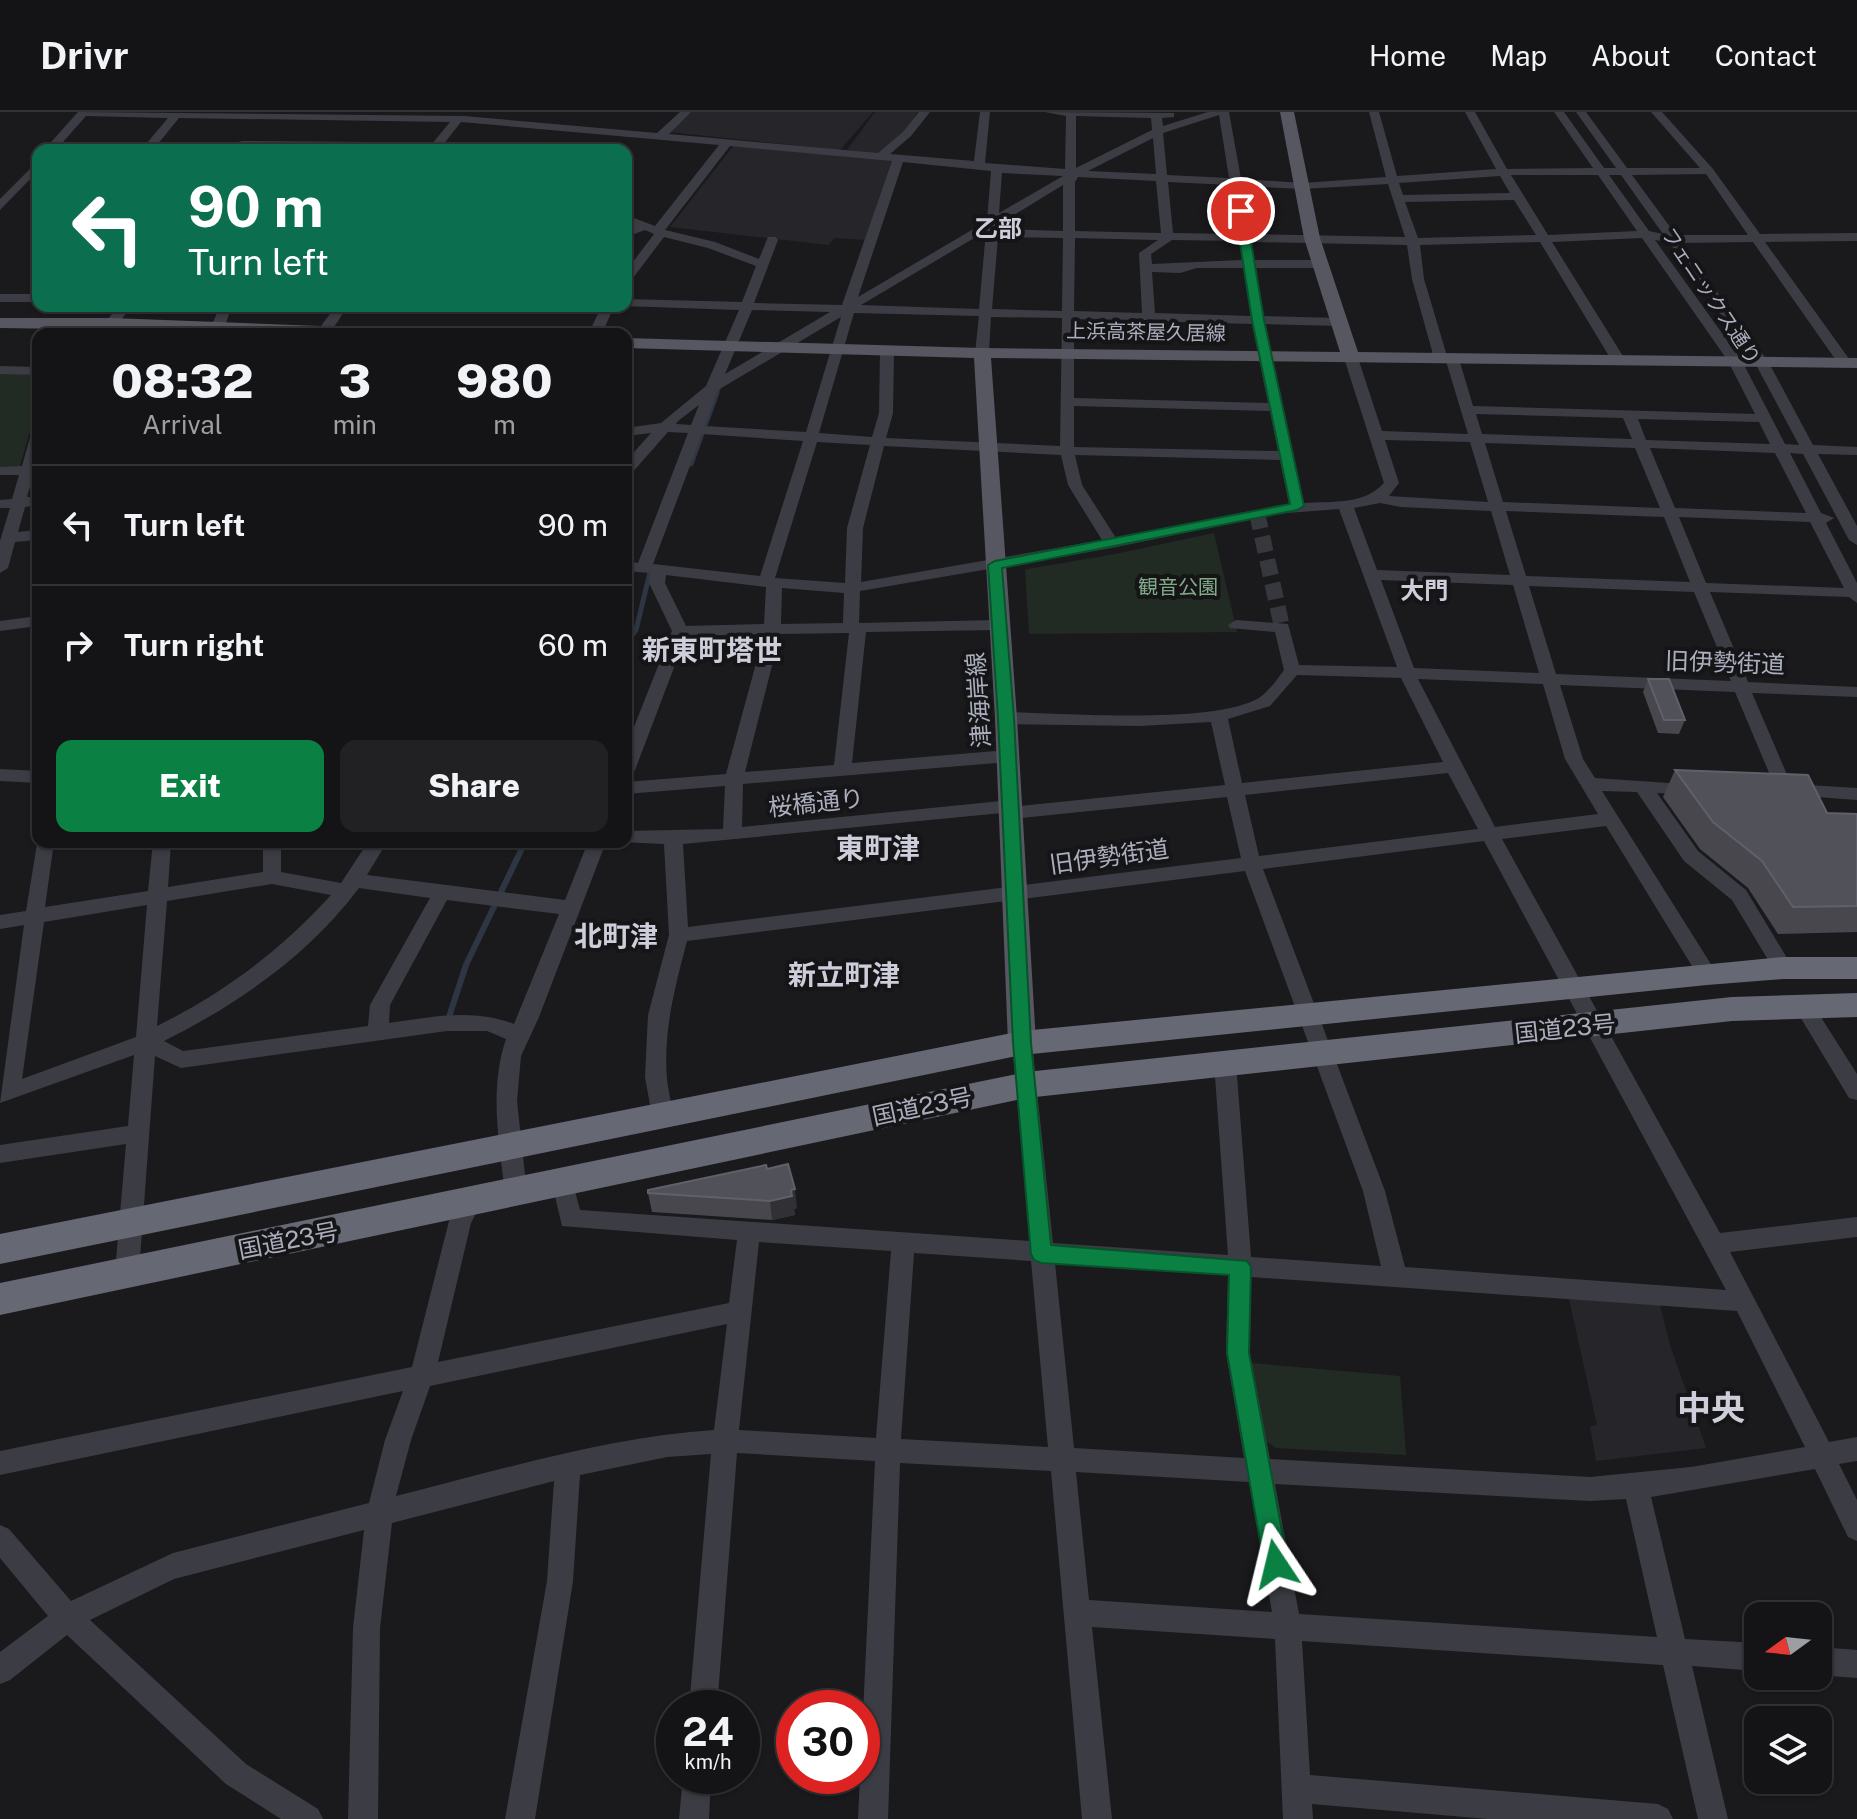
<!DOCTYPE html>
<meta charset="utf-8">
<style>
:root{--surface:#141416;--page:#212123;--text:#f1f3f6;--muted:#9d9ea1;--line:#333335;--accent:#0b8043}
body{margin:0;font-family:"Public Sans","Noto Sans JP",sans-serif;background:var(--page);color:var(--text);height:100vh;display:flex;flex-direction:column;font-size:30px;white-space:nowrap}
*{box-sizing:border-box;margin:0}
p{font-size:26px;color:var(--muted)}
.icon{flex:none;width:44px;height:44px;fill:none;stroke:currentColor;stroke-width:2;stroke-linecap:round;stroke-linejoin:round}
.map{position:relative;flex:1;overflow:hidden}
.sheet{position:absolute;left:32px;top:216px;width:600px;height:520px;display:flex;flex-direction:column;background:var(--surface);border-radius:16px;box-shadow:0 2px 6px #0004,0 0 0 2px var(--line)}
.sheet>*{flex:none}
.hud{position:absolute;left:32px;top:32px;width:600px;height:168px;border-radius:16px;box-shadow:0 2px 6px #0004,0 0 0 2px var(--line);background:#0b6e4f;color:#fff;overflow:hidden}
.needle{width:52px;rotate:255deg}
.tools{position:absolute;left:1744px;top:1490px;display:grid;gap:16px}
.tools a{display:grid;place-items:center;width:88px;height:88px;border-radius:16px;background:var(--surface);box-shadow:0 2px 6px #0004,0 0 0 2px var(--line);font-size:40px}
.speed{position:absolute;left:656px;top:1578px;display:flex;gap:16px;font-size:40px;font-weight:700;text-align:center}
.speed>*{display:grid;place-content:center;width:104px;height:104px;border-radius:50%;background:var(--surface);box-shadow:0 2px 6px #0004,0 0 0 2px var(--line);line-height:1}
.speed small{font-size:20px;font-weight:400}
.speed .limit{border:12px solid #d22;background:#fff;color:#111}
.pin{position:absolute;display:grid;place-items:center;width:68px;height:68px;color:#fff;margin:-34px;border:4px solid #fff;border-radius:50%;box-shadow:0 2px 8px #0007}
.me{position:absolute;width:88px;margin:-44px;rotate:350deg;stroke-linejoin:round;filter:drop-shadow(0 0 6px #0008)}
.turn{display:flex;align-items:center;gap:28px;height:168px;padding:0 24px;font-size:36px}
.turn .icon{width:104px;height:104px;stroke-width:2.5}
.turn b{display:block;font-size:56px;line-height:68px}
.eta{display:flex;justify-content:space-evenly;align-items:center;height:136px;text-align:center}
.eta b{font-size:48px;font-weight:800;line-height:56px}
.cta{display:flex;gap:16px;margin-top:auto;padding:16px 24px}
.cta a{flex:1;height:92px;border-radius:16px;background:var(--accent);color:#fff;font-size:32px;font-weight:800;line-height:92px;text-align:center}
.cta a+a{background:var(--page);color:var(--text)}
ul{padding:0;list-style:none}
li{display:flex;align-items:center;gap:24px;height:120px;padding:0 24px;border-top:2px solid var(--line)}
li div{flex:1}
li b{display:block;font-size:30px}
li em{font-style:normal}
header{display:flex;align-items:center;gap:48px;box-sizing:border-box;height:112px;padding:0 40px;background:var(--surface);border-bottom:2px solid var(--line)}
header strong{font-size:38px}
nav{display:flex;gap:44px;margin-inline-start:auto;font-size:28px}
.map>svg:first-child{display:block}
.built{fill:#26262a}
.green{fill:#212b24}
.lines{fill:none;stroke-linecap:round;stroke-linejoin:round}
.stream-far2{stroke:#2e3643;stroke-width:4}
.stream-far1{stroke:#2e3643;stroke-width:5}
.stream{stroke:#2e3643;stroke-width:6}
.minor-tunnel{stroke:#37383d;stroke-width:16;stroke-dasharray:16 8;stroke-linecap:butt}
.minor{fill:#3c3c44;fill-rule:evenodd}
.major{fill:#565761;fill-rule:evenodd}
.highway{fill:#666874;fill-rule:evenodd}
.wall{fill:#47474d}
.shaded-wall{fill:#303035}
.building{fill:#515259;stroke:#5f6069;stroke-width:2}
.route{fill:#0b8043;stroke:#07532c;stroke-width:2}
.labels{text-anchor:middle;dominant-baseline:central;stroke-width:8;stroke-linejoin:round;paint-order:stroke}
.far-street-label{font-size:20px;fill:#abaebd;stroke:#151518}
.far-park-label{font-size:20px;fill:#81aa89;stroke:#151518}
.far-quarter-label{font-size:24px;font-weight:bold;fill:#cdced9;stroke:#151518}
.street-label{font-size:24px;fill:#abaebd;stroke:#151518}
.quarter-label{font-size:28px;font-weight:bold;fill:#cdced9;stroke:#151518}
.near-quarter-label{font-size:34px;font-weight:bold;fill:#cdced9;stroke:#151518}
</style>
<header>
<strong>Drivr</strong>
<nav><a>Home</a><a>Map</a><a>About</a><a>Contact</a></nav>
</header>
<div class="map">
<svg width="1857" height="1707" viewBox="0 0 1857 1707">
<rect width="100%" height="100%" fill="#1a1a1d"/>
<path class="built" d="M691,0H873L840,38L669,20Z
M875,0H918L906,18L879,42L847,38Z
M734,33L887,47L892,50L865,128L834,126L829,133L670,115Z
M1569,1187L1660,1193L1670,1233L1706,1336L1596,1349L1590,1314L1597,1313Z"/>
<path class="green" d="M0,261L38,263V292L20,354L0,357Z
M1214,421L1237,520L1029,522L1025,458L1028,457L1115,442Z
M1251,1251L1400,1264L1406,1343L1276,1336L1266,1329Z"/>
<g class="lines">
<path class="stream-far2" d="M716,283L720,273"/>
<path class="stream-far1" d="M691,352L717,281
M626,531L636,518L651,456"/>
<path class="stream" d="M447,911L466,853L525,730"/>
<path class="minor-tunnel" d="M1257,401L1282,515"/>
<path class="minor" d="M78,0L464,4L657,21L680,0H691L669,22L878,41L903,20L919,0H930L911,24L890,42L974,49L980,0H990L985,51L1065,57L1066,4L1045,0L1174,1V5L1162,6L1163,14L1208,0H1229L1241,67L1303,71L1386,65L1369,0H1379L1397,64L1496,57L1465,0H1475L1507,57L1593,56L1554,0H1564L1604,56H1616L1576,0H1586L1627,56H1700L1651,0H1662L1713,57L1760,122L1857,121V129L1765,130L1852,251L1845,255L1840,254L1753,130L1681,131L1769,251L1813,333L1857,335V343L1818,342L1857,414V433L1849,428L1803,342L1790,341L1821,401L1834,406L1826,411L1857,471V491L1849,485L1710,480L1748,570L1857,575V585L1752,581L1791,672L1857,676V688L1778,682L1735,580L1560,573L1583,647L1595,666L1699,673L1702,677L1693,683L1657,681L1698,739L1746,778L1793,856L1790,861H1776L1732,788L1684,749L1637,680L1602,679L1714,857L1717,862L1714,867H1700L1606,714L1502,727L1720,1121L1857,1105V1125L1730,1140L1829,1330L1857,1325V1349L1839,1352L1857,1388V1429L1848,1425L1815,1357L1651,1385L1685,1527L1758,1531V1559L1692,1554L1728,1707H1698L1663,1553L1302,1529L1310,1663L1658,1692L1668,1697L1673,1707H1488L1312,1692L1313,1707H1283L1275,1527L1092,1515L1112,1707H1082L1051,1359L900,1351L888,1707H858L875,1349L737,1341L717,1596H689L711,1342L667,1345L580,1363L573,1469L535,1707H505L547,1469L554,1369L392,1411L380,1516L378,1707H348L353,1516L364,1418L174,1467L90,1508L246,1652L318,1697L323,1707H281L226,1672L67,1523L10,1568L0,1572V1540L48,1504L0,1446V1413L9,1417L71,1489L173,1441L369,1391L385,1328L403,1279L0,1363V1339L412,1255L449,1109L463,1083L471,1081L479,1083L482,1090L471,1111L438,1250L729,1191L737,1128L562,1114L552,1071L555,1064L563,1062L571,1064L580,1098L1030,1129L1012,931L1015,925H1029L1032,931L1053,1131L1228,1143L1214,951L1218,945L1225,943L1232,945L1236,951L1251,1145L1381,1154L1363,1079L1245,759L687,829C675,875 663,919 667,967C668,980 675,998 669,1010L661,1013L653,1010L645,965L648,903L669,823L664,732L621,730H626V719L723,717L725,674L626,682V670L726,662L764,522L686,524L635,658L626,664V635L672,519L649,471L650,461L626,459V449L638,451L688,321L668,320L631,362L626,363V349L651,321L626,324V316L661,311L706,274L739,198L623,194H626V187L742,190L756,154L708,136L664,125L630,170L626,171V159L654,122L645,118L626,125V117L635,114L626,111V103L655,114L719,33L461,10L439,38H427L450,10L179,6L153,38H141L168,6L86,4L56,38H44ZM1219,3L1229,66L1167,63L1163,21ZM1076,4L1151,6L1152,18L1076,56ZM1153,26L1156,62L1088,59ZM730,34L892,49L842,193L754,191L778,128L776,125H768L759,147L715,130L665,118ZM903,50L991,59L987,109L858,185ZM1002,61L1063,64L999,101ZM1706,62L1748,123H1676L1632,63ZM1511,63H1598L1637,119L1548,123ZM1609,63H1621L1663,122L1649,119ZM1500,64L1510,81L1403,83L1399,71ZM1078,65L1156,69L1161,121L1075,119V70ZM1168,70L1230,73L1238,122L1173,121ZM1388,72L1405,125L1250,122L1242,74L1303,77ZM1063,73V119L998,117L999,112ZM1514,88L1536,123L1418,126L1405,90ZM986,119L979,197L861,193ZM998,125L1063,126L1062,199L992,197ZM1075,126L1158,128L1139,141L1142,201L1074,199ZM1642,126L1728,249L1755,302L1473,294L1459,247L1447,244L1424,167L1420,133L1540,130L1612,249L1619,253L1626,249L1552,130ZM1172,128L1239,129L1242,148L1152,152L1151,142ZM1655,128L1669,130L1755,251L1799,333L1785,332L1742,249ZM1251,130L1407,133L1412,167L1434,246L1446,249L1468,322L1382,319L1358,246L1346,243L1344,246L1384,371C1364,393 1333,389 1304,391L1265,212L1339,214L1346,210L1339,206L1264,204L1256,156H1320L1326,152L1320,148H1254ZM1197,156H1243L1251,204L1155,201L1152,160L1180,161ZM752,198L830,200L725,262ZM854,201L979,204L975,241L982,245L989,241L991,205L1062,206L1060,334L886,326L893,301L894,239L887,235L880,239L879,301L872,325L819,321ZM841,205L806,320L705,314L718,278ZM1074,207L1252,212L1268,291L1074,286ZM699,293L691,313L676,312L678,309ZM1074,294L1270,299L1278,339L1074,335ZM1476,302L1623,306L1632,327L1482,322ZM1638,307L1759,310L1770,332L1646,328ZM702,322L803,329L760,464L653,452ZM1385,328L1470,330L1488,390L1389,384L1399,371ZM817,330L870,333L847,416L845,471L775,466ZM1485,331L1635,336L1660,396L1503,390ZM884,334L1061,343L1068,373L1102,428L861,470L863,416ZM1650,336L1775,341L1806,401L1675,396ZM1075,343L1280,348L1289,392L1116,426L1082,373ZM1380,391L1401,395L1491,399L1510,463L1377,458L1354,396ZM1339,397L1397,555L1299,553L1288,512L1236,508L1228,513L1230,516L1275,520L1284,558C1277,568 1269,579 1259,586C1212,613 1064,601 1006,600L997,606L1006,612L1140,614L1211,610L1225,673L1020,694L1011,688L742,715L743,672L1008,650L1017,644L1008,638L852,651L866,520L998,518L1006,513L998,508L859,511L860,479L1112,436L1274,402ZM1506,399L1664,405L1690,470L1526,464ZM1679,405L1810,410L1844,476L1706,471ZM666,463L766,475L764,512L686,514L665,471ZM1381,468L1513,473L1539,561L1414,556ZM1529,474L1694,480L1731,569L1556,562ZM782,476L844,481L843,511L781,512ZM849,521L834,653L745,660L780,522ZM1297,563L1401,566L1443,650L1242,671L1228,607L1270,594ZM1418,567L1543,572L1565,647L1598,702L1495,715ZM1448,661L1478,717L1259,744L1245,683ZM1227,685L1241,746L688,815L683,732L1002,701L1011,707ZM1484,729L1726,1178L1405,1155L1385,1079L1263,757ZM759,1130L891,1139L876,1326L739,1318ZM914,1141L1031,1149L1048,1335L901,1327ZM1055,1151L1228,1163L1226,1241L1244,1346L1074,1336ZM1251,1165L1737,1199L1805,1335L1691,1355L1590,1365L1270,1347L1250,1241ZM727,1212L714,1318C606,1325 501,1358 396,1384L411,1328L430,1274ZM1076,1360L1249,1370L1272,1500L1089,1488ZM1275,1372L1590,1389L1626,1387L1657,1525L1299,1502Z
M242,29L369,30L375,33L369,36L238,34V30Z
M38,49V59L0,98V87Z
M0,182H38V190H0Z
M118,194H131L117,214H107L105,211Z
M220,194H232L222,222H208Z
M336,194H348L330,221H320L318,218Z
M602,194H614L602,222H588Z
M0,254L38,255V263L0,262Z
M38,318V348L27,385H38V393L25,395L18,420L38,418V428L15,430L8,456L0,461V429L10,396H0V388L12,387L19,363H0V355L22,354L31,322Z
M38,504V514L0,519V509Z
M0,657L38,659V671L0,669Z
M38,726V730H54L45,795L148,779L153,730H171L168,775L263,760V730H281V760L341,771L368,730H387L367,763L565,788L588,730H606L539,905L521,944L517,989L527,1081L524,1088L516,1090L508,1088L505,1081C499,1029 489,977 506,927L487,919H447L181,956L155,944L139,1160L135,1167L127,1170L119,1167L115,1160L126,1032L0,1051V1033L128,1014L134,943L0,991L24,813L0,817V803L26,799ZM272,772L331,783C281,838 224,881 157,914L167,789ZM359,776L430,786L370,893L368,914L183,939L164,929C238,892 309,843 359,776ZM447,788L559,802L514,912C473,896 431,905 389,911L390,893ZM147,793L136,925L22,967L44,810Z
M1803,885L1810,888L1857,962V988L1849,986L1793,893L1796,888Z
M1818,1535L1857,1538V1566L1818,1563Z
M683,1664H711L709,1707H679Z"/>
<path class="major" d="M1280,0H1294L1320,126L1358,240L1857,246V256L991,246L1017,606L1036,931L1032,938L1022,941L1012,938L1008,931L995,606L974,246L626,236V226L982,236L1340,240L1304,126Z
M0,206H112L400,217L409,222L0,216Z"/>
<path class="highway" d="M1783,845H1857V867H1783L1707,873L1022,943L0,1152V1122L1022,919Z
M1857,881V905L1732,909L1026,986L0,1203V1171L1026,960L1732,885Z"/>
</g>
<path class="wall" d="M1648,567L1685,608L1679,622L1658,621L1643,580Z
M1675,658L1827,701L1857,702V820L1778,822L1748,776L1700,737L1663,685Z
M767,1057L797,1096L794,1097L795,1103L772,1108L652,1100L648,1081Z"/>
<path class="shaded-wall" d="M795,1077L797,1096L794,1097L795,1103L772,1108L770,1089Z"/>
<path class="building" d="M1648,567H1669L1685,608H1664Z
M1675,658L1808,663L1827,701L1857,702V794L1793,795L1762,749L1713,710Z
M788,1052L795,1077L791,1078L792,1084L770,1089L648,1081V1078L766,1053L767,1057Z"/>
<path class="route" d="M1241,96L1246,99L1264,208L1304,394L1297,398L1002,456L1014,606L1031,931L1051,1133L1247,1149L1251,1155L1249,1241L1288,1452L1285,1461L1276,1464L1268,1461L1264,1452L1227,1241L1229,1163L1041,1151L1034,1148L1031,1142L1013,931L998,606L988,453L995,449L1290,392L1252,208L1235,99Z"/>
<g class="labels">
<g class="far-street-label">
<text transform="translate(1711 184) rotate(56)">フェニックス通り</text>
<text transform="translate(1146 220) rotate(1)">上浜高茶屋久居線</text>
</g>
<g class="far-park-label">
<text x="1178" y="475">観音公園</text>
</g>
<g class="far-quarter-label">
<text x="998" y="116">乙部</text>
<text x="1424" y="478">大門</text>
</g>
<g class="street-label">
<text transform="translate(1725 550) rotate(2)">旧伊勢街道</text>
<text transform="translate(978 588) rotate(-94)">津海岸線</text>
<text transform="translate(816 690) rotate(-6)">桜橋通り</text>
<text transform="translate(1109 744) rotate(-8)">旧伊勢街道</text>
<text transform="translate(1565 916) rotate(-6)">国道23号</text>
<text transform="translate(922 994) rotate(-12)">国道23号</text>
<text transform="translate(288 1128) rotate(-11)">国道23号</text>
</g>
<g class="quarter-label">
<text x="712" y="537">新東町塔世</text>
<text x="878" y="735">東町津</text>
<text x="616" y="823">北町津</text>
<text x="844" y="862">新立町津</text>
</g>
<g class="near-quarter-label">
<text x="1711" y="1296">中央</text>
</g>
</g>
</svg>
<div class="tools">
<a><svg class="needle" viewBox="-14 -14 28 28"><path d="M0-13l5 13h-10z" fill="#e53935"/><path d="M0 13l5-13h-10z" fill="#9d9ea1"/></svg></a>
<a><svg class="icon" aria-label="layers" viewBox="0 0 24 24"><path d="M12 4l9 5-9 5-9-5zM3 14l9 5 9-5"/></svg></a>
</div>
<div class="speed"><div>24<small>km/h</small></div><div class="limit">30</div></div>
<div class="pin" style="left:1241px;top:99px;background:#d93025"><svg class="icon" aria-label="arrive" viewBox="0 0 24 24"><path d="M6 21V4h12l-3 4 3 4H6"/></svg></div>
<svg class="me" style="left:1276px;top:1452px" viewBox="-20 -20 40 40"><path d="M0-17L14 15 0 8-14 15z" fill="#0b8043" stroke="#fff" stroke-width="4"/></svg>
<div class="hud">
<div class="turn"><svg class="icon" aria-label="left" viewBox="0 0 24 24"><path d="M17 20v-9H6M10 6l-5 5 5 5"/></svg><div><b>90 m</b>Turn left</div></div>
</div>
<section class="sheet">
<div class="eta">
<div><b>08:32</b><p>Arrival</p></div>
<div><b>3</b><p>min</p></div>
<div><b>980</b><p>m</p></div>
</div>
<ul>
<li><svg class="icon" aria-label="left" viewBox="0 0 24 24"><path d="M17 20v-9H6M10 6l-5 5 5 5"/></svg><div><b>Turn left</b></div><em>90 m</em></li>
<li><svg class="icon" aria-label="right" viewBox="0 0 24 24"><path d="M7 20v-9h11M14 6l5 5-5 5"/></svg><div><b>Turn right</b></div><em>60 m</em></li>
</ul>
<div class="cta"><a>Exit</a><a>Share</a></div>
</section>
</div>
